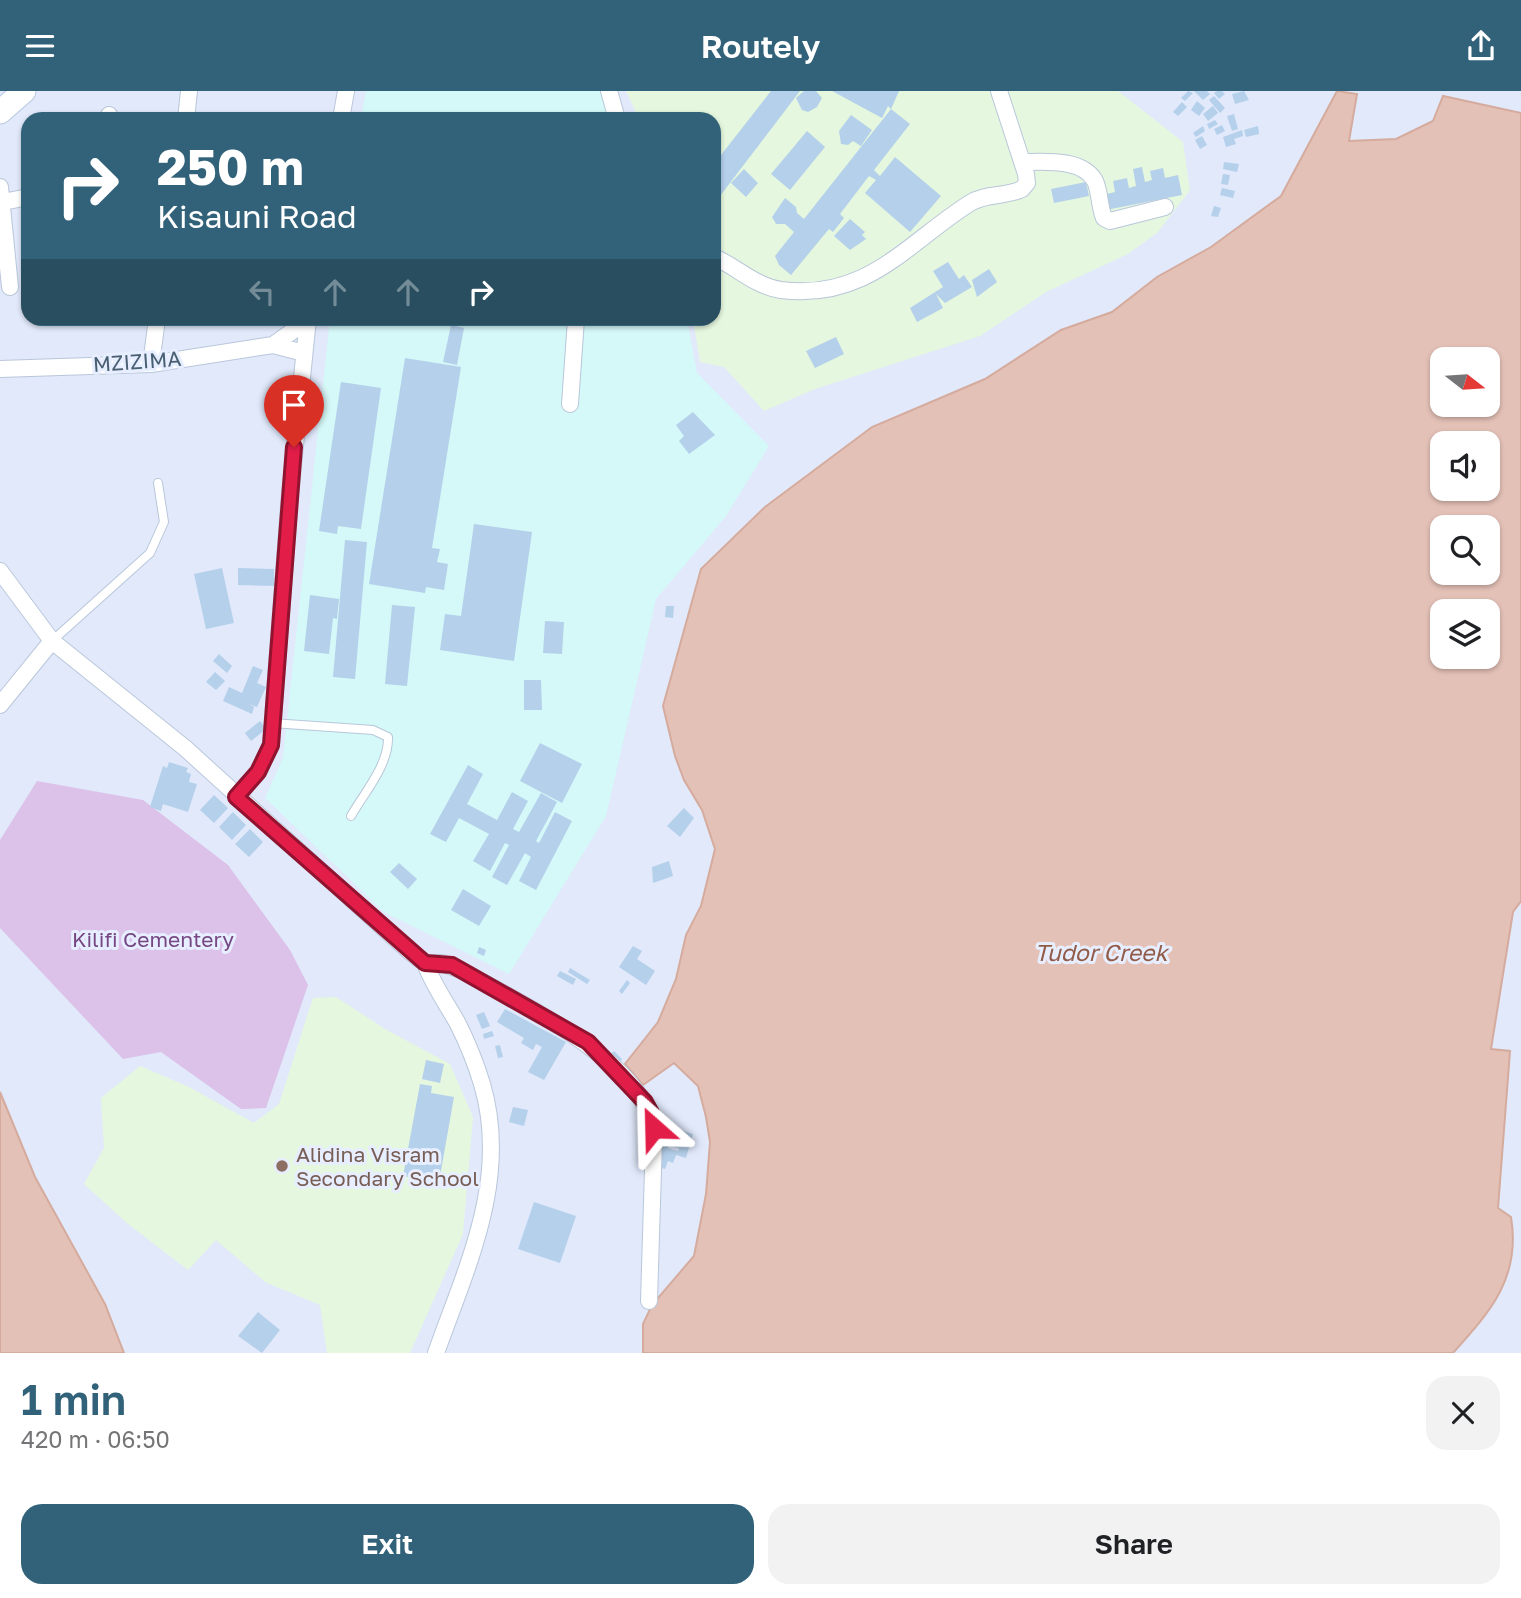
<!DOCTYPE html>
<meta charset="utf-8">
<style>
:root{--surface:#fff;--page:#f2f2f2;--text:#202124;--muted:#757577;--accent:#326279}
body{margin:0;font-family:"Golos Text",sans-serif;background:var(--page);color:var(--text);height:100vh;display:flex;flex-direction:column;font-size:26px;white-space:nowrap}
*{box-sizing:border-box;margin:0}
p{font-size:23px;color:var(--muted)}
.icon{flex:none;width:38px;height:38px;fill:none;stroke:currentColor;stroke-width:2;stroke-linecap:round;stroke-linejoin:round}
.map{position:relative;height:1262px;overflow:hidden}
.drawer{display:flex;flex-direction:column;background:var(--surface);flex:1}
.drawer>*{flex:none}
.top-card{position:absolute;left:21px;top:21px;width:700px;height:214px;border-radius:21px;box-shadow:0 2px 5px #0004;background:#326279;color:#fff;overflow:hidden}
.needle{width:46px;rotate:107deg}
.controls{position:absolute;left:1430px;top:256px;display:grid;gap:14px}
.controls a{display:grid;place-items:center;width:70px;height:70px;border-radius:14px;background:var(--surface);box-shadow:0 2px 5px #0004;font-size:35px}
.pin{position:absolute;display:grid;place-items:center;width:60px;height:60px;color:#fff;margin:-72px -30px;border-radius:50% 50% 50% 0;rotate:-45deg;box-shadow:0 0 7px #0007}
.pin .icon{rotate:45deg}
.me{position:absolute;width:77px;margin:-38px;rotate:335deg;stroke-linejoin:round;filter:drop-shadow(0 0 5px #0008)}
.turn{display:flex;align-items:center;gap:24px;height:147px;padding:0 21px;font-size:32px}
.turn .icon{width:91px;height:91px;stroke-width:2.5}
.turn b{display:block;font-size:49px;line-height:60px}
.lanes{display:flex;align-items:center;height:66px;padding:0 21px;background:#0003;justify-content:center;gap:35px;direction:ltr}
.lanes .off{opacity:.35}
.round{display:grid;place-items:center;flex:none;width:74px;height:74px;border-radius:21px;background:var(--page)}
.overview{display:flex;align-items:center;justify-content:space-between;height:119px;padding:0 21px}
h1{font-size:42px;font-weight:600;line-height:52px;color:var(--accent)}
.action{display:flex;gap:14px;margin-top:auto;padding:14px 21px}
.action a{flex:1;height:80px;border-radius:21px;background:var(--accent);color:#fff;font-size:28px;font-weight:600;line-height:80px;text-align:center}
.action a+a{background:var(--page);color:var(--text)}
header{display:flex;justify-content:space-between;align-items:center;height:91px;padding:0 21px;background:var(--accent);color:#fff;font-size:32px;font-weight:600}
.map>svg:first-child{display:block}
.education{fill:#e5f7de}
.medical{fill:#d5f9f8}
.green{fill:#dcc1e8}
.water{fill:#e4c1b7;stroke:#d5ab9d;stroke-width:2;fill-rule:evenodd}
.building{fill:#b5d0eb}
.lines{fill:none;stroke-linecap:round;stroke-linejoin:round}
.service-casing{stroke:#b9c7da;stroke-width:10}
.minor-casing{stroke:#b9c7da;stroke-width:18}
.secondary-casing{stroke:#b7c8df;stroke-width:25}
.service{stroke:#fff;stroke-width:8}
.minor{stroke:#fff;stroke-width:16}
.secondary{stroke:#fff;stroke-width:23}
.route-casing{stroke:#92132f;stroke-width:18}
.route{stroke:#e11d48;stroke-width:12}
.education-dot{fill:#8d6e63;stroke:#e7eeff;stroke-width:2.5}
.labels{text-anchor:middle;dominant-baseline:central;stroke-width:6;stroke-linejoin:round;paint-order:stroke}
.street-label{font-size:21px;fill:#495f72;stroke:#e7eeff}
.park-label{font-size:21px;fill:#774783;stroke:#e7eeff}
.education-label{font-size:21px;fill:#785e54;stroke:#e7eeff;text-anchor:start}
.water-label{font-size:23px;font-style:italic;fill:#925c49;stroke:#e7eeff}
</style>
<header><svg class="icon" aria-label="menu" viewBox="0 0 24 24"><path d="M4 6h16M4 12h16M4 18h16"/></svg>Routely<svg class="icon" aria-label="share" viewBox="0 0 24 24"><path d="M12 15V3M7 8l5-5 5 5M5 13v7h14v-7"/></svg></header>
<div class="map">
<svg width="1521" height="1262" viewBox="0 0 1521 1262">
<rect width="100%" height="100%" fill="#e1e9fb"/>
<path class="education" d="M626,0H1118L1183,51L1190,99L1158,141L1128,163L1046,201L980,245L815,298L764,320L724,276L700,271L693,228H714V28H639Z
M336,906L385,938L450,973L473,1026L463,1143L410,1262H327L320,1214L265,1191L216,1149L188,1179L128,1133L84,1093L104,1057L101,1007L140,975L189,996L254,1032L279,1013L313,907Z"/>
<path class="medical" d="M366,0H601L618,28H361Z
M330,228H687L697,282L769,355L726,425L656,508L606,725L509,883L384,821L265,707L283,667Z"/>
<path class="green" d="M37,690L143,709L228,774L290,859L308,894L266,1017L241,1018L161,961L123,968L0,837V749Z"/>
<path class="water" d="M1337,0L1357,3L1349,50L1396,48L1433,30L1443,5L1521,22V810L1513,821L1491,958L1510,960L1498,1117L1511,1126C1521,1186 1491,1220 1453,1262H643V1233L652,1214L694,1165L706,1103L710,1051L706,1026L698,995L674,972L643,994L625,973L658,931L676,888L686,844L701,815L715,758L702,719L684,689L675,665L663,615L701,478L765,416L872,336L985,288L1061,239L1112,221L1157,186L1211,156L1281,105ZM1442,268H1488V313H1442ZM1442,352H1488V397H1442ZM1442,436H1488V481H1442ZM1442,520H1488V565H1442Z
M0,1001L35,1086L105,1213L124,1262H0Z"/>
<path class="building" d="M771,0H800L714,113V73Z
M804,0H816L822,7L817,16L808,21L802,19L796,7Z
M832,0H899L891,18L888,15L882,27Z
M1188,0L1193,2L1185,10L1181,7Z
M1194,0H1207L1210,3L1203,9Z
M1217,0H1222L1225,3L1219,8L1214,2Z
M1244,0L1249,9L1235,13L1232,3Z
M1214,5L1225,17L1220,22L1209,9Z
M1197,10L1205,17L1199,25L1191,19Z
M1182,11L1187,16L1178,25L1173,21Z
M1213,15L1218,22L1208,30L1203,23Z
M891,18L910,33L874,79L880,85L895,66L941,105L910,141L865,102L876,89L869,85L840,123L844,127L833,141L829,138L791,184L779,174L775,165L794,141L785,133H776L772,126L785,107L796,116L797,122L804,128Z
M1234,23L1238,38L1232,40L1227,25Z
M851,24L872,39L861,55L853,50L848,54L841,53L839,40Z
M1215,29L1218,33L1209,38L1207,33Z
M1222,34L1225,40L1217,44L1214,38Z
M1203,35L1205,40L1196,46L1193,42Z
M1258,35L1259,43L1246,46L1244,39Z
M1242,39L1243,45L1234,48L1236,53L1226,56L1223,46Z
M807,40L825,56L790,99L771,83Z
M1202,45L1207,54L1200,58L1195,49Z
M1224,71L1239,73L1237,81L1223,78Z
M1142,76L1145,91L1152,89L1150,80L1163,77L1165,87L1178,84L1182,104L1106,119L1103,104L1115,101L1113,90L1127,87L1129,97L1136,95L1133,78Z
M744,78L758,92L746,106L731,92Z
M1223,83L1230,84L1228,94L1221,93Z
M1086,91L1089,105L1054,112L1051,98Z
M1222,97L1235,100L1233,107L1220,104Z
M1214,115L1221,117L1218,126L1211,125Z
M850,128L865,141L862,144L866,148L850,159L834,145Z
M948,171L959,188L964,184L972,196L945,212L936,203L943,217L917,231L910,217L943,196L933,180Z
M989,178L997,191L977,206L972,189Z
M451,234L464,237L457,274L443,271Z
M836,246L844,263L815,277L806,260Z
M405,267L461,276L432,457L440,458L437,471L448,473L444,499L426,496L425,502L369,493Z
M341,291L381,297L361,438L338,435L337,443L319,440Z
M693,321L715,344L689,363L679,350L684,345L676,334Z
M474,433L532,441L514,570L440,559L445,523L461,525Z
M345,449L367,451L355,588L333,586Z
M222,477L234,532L206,538L194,483Z
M238,477L274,478V495L238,494Z
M310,504L339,508L337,528L333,527L329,563L304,560Z
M392,514L415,516L407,595L385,593Z
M666,515H674L673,527L665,526Z
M545,530L564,531L562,563L543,562Z
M219,563L232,575L227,582L213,570Z
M253,575L263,579L257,592L266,596L257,616L249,613L254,616L252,623L223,610L229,596L242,602Z
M215,581L225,590L216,599L206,591Z
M524,589H541L542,619H524Z
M260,630L266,638L251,650L245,642Z
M540,652L582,673L562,712L520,690Z
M169,671L188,677L186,681L191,683L189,691L197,693L188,721L163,713L161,720L150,716L163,675L167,677Z
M468,674L483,683L467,713L497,729L512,701L528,710L513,738L519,741L541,702L557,711L536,750L539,752L555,721L572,730L536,799L519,790L531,766L525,762L507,794L492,786L509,754L505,752L490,780L473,770L489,743L459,727L446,751L430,743Z
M214,704L228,717L214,732L200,719Z
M684,717L694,727L680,746L667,735Z
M233,721L246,734L232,749L219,736Z
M250,738L263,751L249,766L235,753Z
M669,770L673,785L653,792L652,776Z
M399,772L417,788L408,798L390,781Z
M463,798L491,815L479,835L451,819Z
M633,855L642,860L637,868L655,880L646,894L619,876Z
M479,856L486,859L484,865L477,862Z
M570,877L590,889L587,893L568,881Z
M560,880L576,888L573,894L557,885Z
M627,889L630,892L622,903L619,900Z
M505,918L566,951L544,989L528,981L542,956L536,953L533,959L521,952L524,947L497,931Z
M484,921L490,935L482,938L476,924Z
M492,940L494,945L484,948L483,943Z
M500,954L503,966L498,967L495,955Z
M614,960L622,968L617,974L609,965Z
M426,969L444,973L440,992L422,988Z
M420,993L432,995L431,1002L454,1006L439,1091L403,1085Z
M513,1016L528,1019L524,1035L509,1031Z
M677,1038L693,1043L686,1067L676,1064L673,1072L668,1070L665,1078L658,1076L661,1049L669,1052L668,1057L678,1060L679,1057L674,1056Z
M534,1111L576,1125L560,1172L518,1158Z
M258,1221L280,1239L262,1262L238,1245Z"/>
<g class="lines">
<g class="service-casing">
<path id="service" d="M52,550L150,462L164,431L158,392
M272,632L373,639L388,646C389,674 364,702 351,725"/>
</g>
<g class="minor-casing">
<path id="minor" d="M609,0L617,28
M108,28L109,24
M186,28L189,0
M341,28L346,0
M1023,71C1044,71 1082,67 1095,90C1100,100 1099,115 1104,127L1110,130L1165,116
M0,96L10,196
M3,111L28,106
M714,166C737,176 755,195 781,199C867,210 907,152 970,112C986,102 1006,106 1022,98L1027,92L1026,83L999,0
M273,254L308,229
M151,273L157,228
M0,278L151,273L273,254L304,262
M570,313L576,228
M0,480L52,550L185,657L409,860L425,872H442L461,879C517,912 652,972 654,1046L649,1210
M0,614L52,550
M236,706L258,681L271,654L290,403L308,228
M425,872C433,894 447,913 458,933C467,951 476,973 482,993C510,1087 467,1175 436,1262"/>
</g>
<g class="secondary-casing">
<path id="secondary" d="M0,21L24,0"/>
</g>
<use href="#service" class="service"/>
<use href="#minor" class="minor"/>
<use href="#secondary" class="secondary"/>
</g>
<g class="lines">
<g class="route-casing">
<path id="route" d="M294,356L271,654L258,681L236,706L425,872L452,874L588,951L645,1011L651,1022L654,1037"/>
</g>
<use href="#route" class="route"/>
</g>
<circle class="education-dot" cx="282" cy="1075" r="7"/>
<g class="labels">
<g class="street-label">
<text transform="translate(137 270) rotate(-4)">MZIZIMA</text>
</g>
<g class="park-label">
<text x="153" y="848">Kilifi Cementery</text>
</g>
<g class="education-label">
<text x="296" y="1063">Alidina Visram<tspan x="296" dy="24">Secondary School</tspan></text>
</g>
<g class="water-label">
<text x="1101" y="861">Tudor Creek</text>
</g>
</g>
</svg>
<div class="controls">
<a><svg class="needle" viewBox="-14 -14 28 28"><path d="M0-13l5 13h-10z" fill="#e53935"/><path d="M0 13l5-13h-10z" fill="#757577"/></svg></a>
<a><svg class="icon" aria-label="sound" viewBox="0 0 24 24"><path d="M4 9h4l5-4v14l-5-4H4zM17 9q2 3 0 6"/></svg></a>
<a><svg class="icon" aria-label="search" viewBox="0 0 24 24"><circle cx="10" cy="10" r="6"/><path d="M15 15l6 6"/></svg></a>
<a><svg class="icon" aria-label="layers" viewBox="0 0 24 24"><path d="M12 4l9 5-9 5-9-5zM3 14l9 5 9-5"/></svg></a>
</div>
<div class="pin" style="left:294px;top:356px;background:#d93025"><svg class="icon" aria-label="arrive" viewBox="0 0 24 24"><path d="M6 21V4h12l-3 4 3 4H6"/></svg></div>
<svg class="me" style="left:654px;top:1037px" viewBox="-20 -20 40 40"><path d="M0-17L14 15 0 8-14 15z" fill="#e11d48" stroke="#fff" stroke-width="4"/></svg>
<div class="top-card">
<div class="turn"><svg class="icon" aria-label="right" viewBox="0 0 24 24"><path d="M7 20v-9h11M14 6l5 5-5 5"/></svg><div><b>250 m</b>Kisauni Road</div></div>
<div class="lanes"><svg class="icon off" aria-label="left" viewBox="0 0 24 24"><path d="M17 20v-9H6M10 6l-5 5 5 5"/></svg><svg class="icon off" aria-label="ahead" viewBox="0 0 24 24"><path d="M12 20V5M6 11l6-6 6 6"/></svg><svg class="icon off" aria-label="ahead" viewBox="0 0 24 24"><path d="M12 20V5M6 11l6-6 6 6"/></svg><svg class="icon" aria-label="right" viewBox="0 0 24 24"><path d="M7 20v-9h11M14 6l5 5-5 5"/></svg></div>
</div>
</div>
<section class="drawer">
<div class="overview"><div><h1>1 min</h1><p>420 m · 06:50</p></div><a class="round"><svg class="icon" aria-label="close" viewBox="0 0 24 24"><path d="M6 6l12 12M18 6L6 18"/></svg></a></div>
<div class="action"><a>Exit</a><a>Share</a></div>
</section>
